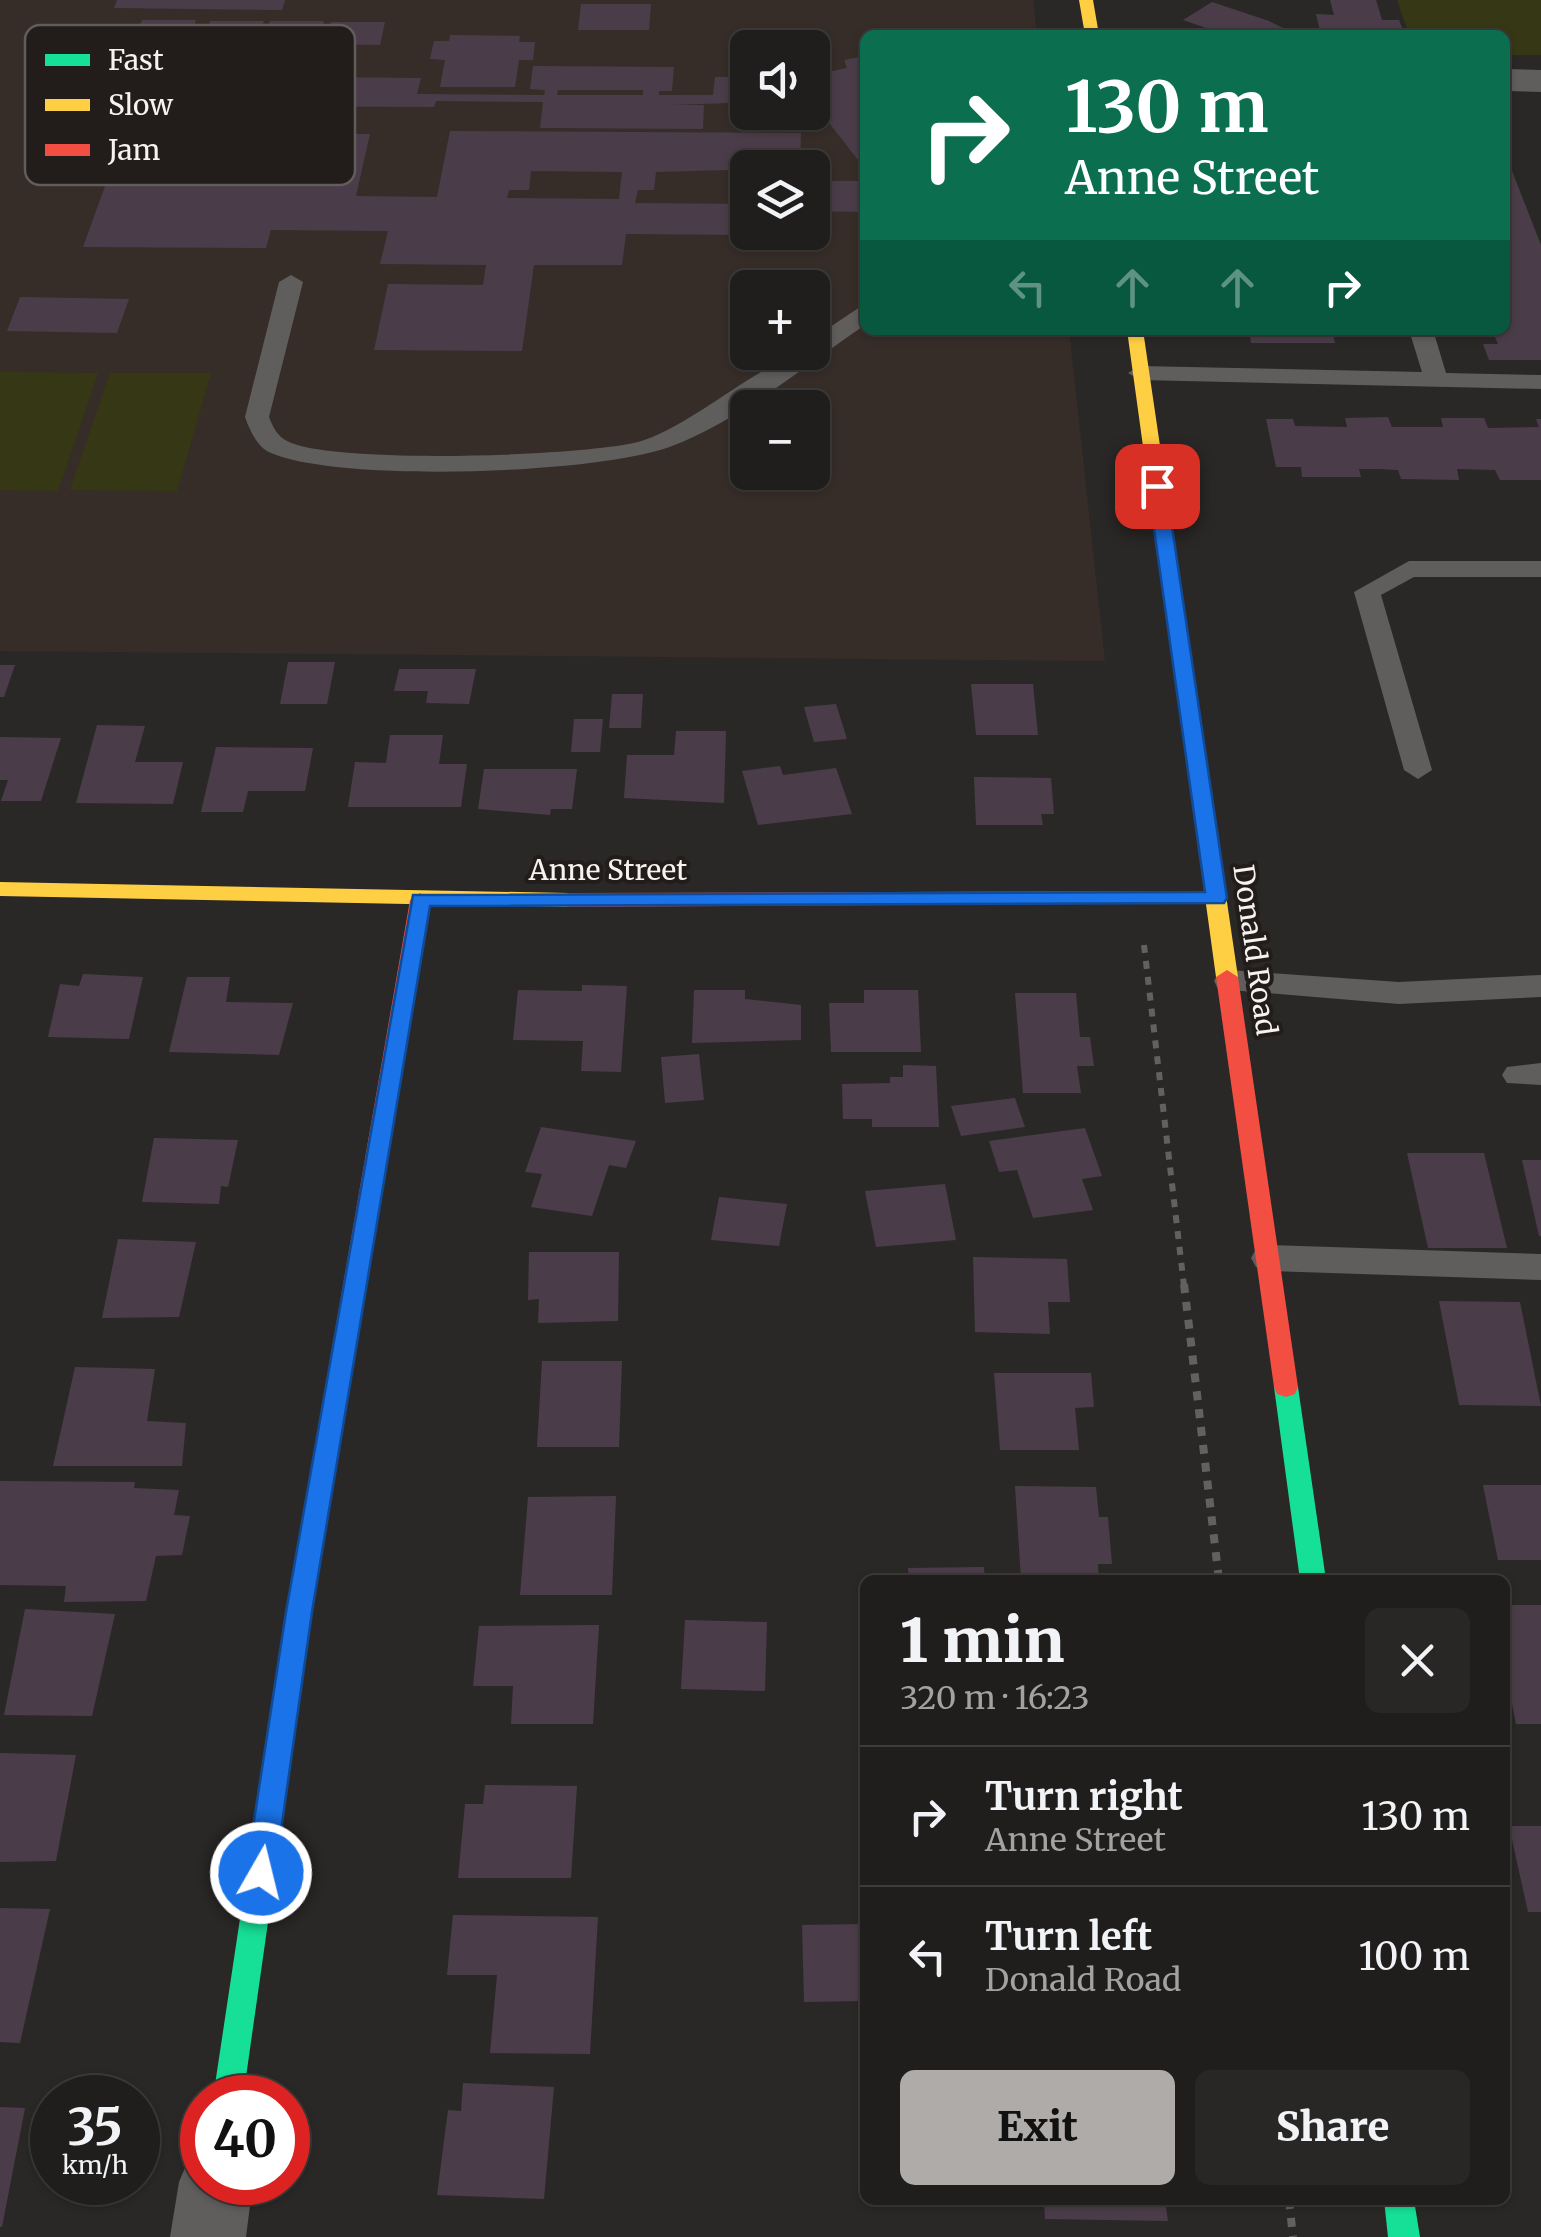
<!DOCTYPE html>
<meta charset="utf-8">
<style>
:root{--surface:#201e1c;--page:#282725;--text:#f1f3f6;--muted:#a2a2a3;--line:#3d3c3b;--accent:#aeaba9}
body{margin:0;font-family:Merriweather,serif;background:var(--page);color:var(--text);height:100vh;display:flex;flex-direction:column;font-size:38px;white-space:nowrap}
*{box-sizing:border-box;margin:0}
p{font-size:32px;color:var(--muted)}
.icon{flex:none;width:55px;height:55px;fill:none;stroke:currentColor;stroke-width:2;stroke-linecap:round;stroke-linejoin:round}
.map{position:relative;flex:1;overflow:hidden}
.details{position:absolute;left:860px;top:1575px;width:650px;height:630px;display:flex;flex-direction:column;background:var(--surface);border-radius:15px;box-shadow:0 2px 8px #0004,0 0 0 2px var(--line)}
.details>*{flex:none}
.banner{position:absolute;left:860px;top:30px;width:650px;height:305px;border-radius:15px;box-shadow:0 2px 8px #0004,0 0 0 2px var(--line);background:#0b6e4f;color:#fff;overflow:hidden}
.buttons{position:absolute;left:730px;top:30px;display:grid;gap:20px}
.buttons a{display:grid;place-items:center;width:100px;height:100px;border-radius:15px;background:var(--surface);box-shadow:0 2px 8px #0004,0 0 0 2px var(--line);font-size:50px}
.speed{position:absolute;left:30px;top:2075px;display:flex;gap:20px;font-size:50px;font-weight:700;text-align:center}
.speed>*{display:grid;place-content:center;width:130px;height:130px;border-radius:50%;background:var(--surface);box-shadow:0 2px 8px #0004,0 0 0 2px var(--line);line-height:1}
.speed small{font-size:25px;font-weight:400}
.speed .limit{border:15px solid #d22;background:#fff;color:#111}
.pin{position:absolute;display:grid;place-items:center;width:85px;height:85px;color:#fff;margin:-42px;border-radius:20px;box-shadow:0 5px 15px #0006}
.me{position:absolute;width:110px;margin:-55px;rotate:8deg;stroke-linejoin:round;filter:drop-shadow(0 0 8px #0008)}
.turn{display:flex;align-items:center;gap:35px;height:210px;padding:0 40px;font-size:45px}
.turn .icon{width:130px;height:130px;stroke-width:2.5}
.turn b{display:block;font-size:70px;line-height:85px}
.lanes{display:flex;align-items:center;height:95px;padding:0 40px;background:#0003;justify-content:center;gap:50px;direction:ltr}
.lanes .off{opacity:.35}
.round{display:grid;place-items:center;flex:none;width:105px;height:105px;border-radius:15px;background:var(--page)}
.overview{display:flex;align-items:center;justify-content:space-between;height:170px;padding:0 40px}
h1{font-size:60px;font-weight:800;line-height:75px}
.action{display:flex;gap:20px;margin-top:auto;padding:20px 40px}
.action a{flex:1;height:115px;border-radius:15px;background:var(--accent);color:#111;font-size:40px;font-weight:800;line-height:115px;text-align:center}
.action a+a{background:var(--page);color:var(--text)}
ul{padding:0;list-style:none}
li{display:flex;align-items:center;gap:30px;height:140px;padding:0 40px;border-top:2px solid var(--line)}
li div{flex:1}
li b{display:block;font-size:38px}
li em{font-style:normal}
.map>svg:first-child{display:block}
.built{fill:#362d28;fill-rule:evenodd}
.green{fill:#363815}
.building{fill:#4a3d49;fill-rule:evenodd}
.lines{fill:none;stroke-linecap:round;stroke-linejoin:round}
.path-far1{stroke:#626160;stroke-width:6;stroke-dasharray:8 8;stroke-linecap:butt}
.path{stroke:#626160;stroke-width:8;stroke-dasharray:9 9;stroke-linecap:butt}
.lane{fill:#605e5d;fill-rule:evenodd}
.street{fill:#605e5d;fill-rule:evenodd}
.fast{fill:#16e098;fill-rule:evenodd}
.slow{fill:#ffcf43;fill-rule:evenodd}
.jam{fill:#f24e42;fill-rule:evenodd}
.route{fill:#1a73e8;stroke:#114b97;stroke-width:2.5}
.labels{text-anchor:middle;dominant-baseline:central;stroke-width:8;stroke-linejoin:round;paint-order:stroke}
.street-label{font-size:28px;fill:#f5f2f0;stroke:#221d1b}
.key{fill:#221d1b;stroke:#615d5b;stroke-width:2.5}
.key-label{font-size:28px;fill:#f5f2f0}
</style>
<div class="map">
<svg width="1541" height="2237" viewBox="0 0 1541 2237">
<rect width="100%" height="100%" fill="#2a2826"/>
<path class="built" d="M0,0H1033L1037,35H865V330H1069L1105,661L0,651ZM748,48H812V112H748ZM748,168H812V232H748ZM748,288H812V352H748ZM748,408H812V472H748Z"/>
<path class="green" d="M1397,0H1541V55H1505V35H1409Z
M0,372L98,373L58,491L0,490Z
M110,373H211L177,491L70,490Z"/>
<path class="building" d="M117,0H285L282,10L114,8Z
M1330,0H1376L1382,20H1399L1404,32L1321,35L1316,14L1334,15Z
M1212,2L1269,21L1285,29L1275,35H1226L1183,20Z
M581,4H651L649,30H578Z
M142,20H196L188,43L133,42Z
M210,21H264L257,43H202Z
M270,21H324L318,44L263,43Z
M331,22H385L380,45L325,44Z
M450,35L520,36L519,42H535L533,60H519L515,87H440L445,60L430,59L434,41H449Z
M150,56H197L190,76L421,78L417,94L544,95L545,90L530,89L533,66L674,67L672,91H659V95H713L715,77H730L728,103L673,105H704L703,129L540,128L543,102L436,101L434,107L190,106L186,118H219L214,134H370L356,196L437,197L450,131L801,133L800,168L656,172L654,190H638L635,203L748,204V235L626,234L622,265H534L522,351L374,350L388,284L483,285L486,265L380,264L388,231L271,230L266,248L83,247L122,139L32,138L61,67H146ZM558,90H643V95H557ZM531,171L622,172L619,199L507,198L509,190H529Z
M865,56V159L858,160L812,101V75L847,68L844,60Z
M1505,153L1541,245V360H1489L1483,344H1498L1492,330H1505Z
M812,181H865V212L812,211Z
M20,297L129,299L117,333L7,331Z
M1249,330H1332L1335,343H1251Z
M1388,417L1392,427H1443L1441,418H1484L1488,428L1539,427L1536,419H1541V480H1500L1495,470L1457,469L1459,480L1401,479L1398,470L1378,469H1359L1361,477H1302L1301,467H1276L1266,419H1293L1295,426L1347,427L1345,418Z
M288,662H335L327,704H280Z
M0,665H15L4,697H0Z
M399,669H476L469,704L426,703L428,691H394Z
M971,684H1033L1038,735H976Z
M612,694H643L641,728H609Z
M836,704L847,739L814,742L804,707Z
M574,719H603L600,752H571Z
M97,725L145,726L135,762H183L173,804L76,803Z
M676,731H726L724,803L624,798L627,755H674Z
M390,735H443L439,764H467L461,807H348L355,762L386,763Z
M0,737L61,738L41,801H1L8,780H0Z
M216,747L313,748L305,791H248L243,812H201Z
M780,766L783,775L836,768L852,814L758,825L742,771Z
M484,769H577L572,809H551L550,815L478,809Z
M974,777L1051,778L1054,814H1041L1043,825H976Z
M83,974L143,977L129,1039L48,1037L60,984L79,986Z
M187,977H230L226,1002L293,1003L279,1055L169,1052Z
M582,985L627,986L621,1072L581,1071L583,1041L513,1040L518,990L582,991Z
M694,990H745V999L801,1005V1040L692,1043Z
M864,990H918L921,1052H831L829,1003H864Z
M1015,993H1076L1080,1037H1090L1094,1066H1077L1081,1093H1023Z
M699,1054L704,1100L665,1103L661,1057Z
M903,1065L936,1066L939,1127H872V1119H843L842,1084L890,1083V1077H903Z
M1015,1098L1025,1127L961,1136L951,1106Z
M541,1127L636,1141L626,1168L609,1165L592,1216L531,1207L542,1174L525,1172Z
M1085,1128L1102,1176L1082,1179L1093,1210L1033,1218L1017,1170L999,1172L989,1141Z
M154,1138L238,1140L228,1187L221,1186L219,1204L142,1202Z
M1407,1153H1484L1507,1248H1428Z
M1522,1160H1541V1236H1539Z
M945,1184L956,1240L876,1247L865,1191Z
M719,1197L787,1204L779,1246L711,1240Z
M118,1239L196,1242L179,1317L102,1318Z
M529,1252H619L618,1321L538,1323L539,1299L528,1300Z
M973,1257L1067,1259L1070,1302H1048L1050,1334L975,1332Z
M1439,1301L1520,1302L1541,1406L1459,1405Z
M542,1361H622L619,1447H537Z
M75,1367L155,1369L147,1421L186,1423L182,1466H53Z
M994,1373H1091L1094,1407L1075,1408L1079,1450H1000Z
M0,1481L135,1482L134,1488L179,1490L174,1515L190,1516L182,1555L156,1556L146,1601L64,1602L66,1586L0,1585Z
M1483,1485H1541V1560H1498Z
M1015,1486L1096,1487L1099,1517H1108L1112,1564H1098L1099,1580H1021Z
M616,1496L612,1595H520L528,1497Z
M984,1567L985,1580H909L908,1568Z
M1505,1605H1541V1724H1516L1505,1669Z
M25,1609L115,1614L92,1716L4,1715Z
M685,1620L767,1622L765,1691L681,1689Z
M599,1625L593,1724H511L513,1686H473L479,1626Z
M0,1753L76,1755L56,1861L0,1862Z
M485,1785L577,1786L571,1878H458L465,1804H483Z
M1509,1826H1541V1912H1528Z
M0,1908L50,1909L20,2043L0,2042Z
M453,1915L598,1917L590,2054L490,2053L497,1975H447Z
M865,1924V2001L804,2002L802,1925Z
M463,2083L554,2087L544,2199L437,2195L448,2110L461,2111Z
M0,2107L25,2108L2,2227H0Z
M1044,2200H1165L1168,2221L1045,2219Z"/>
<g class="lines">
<path class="path-far1" d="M1144,945L1184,1286"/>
<path class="path" d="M1184,1284L1219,1580
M1289,2200L1293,2237"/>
<path class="lane" d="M291,275L303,282L269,417C273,427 277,436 287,441C333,465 584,456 638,442C693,427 771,352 812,352V339L857,309L865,307V325C803,367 742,419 672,446C601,474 340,483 271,453C257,447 250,431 245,417L279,282Z
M1409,330H1433L1446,373L1541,375V389L1140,380L1128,373L1140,366L1422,372Z
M1409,561H1541V577H1414L1381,595L1432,770L1418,779L1404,770L1354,592Z
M1229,970L1399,982L1541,975V997L1399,1004L1218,989L1214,981L1218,973Z
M1541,1063V1085L1507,1083L1502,1075L1507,1067Z
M1268,1245L1541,1254V1280L1268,1271L1256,1267L1251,1258L1256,1249Z"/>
<path class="street" d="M1505,69L1541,70V92L1505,91Z
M202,2151V2182H253L246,2237H170L179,2182L190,2156Z"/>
<path class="fast" d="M1286,1377L1295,1380L1298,1387L1326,1580H1300L1274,1387L1277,1380Z
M299,1602L308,1605L312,1613L243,2098H213L286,1613L290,1605Z
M1384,2200H1414L1420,2237H1388Z"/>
<path class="slow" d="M1079,0H1093L1099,35H1085Z
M1127,330H1143L1238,977L1227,984L1216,977Z
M0,882L568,893L578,900L568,907L0,896Z"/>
<path class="jam" d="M1216,891L1223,893L1226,898L1223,903L568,907L558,900L568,893Z
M420,893L430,900L312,1613L308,1621L299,1624L290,1621L286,1613L410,900Z
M1227,970L1238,977L1298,1387L1295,1394L1286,1397L1277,1394L1274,1387L1216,977Z"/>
</g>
<path class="route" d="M1157,480L1166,486L1227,898L1224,903L430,906L312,1612L275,1873L271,1882L261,1886L251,1882L246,1873L286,1612L413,895L1205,892L1148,486Z"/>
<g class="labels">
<g class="street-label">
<text x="608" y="870">Anne Street</text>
<text transform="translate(1255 950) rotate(82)">Donald Road</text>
</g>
</g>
<rect x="25" y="25" width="330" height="160" rx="15" class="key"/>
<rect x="45" y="54" width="45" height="12" fill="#16e098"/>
<rect x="45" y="99" width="45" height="12" fill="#ffcf43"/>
<rect x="45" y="144" width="45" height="12" fill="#f24e42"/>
<g class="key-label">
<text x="108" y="70">Fast</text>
<text x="108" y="115">Slow</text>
<text x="108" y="160">Jam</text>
</g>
</svg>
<div class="buttons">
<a><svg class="icon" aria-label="sound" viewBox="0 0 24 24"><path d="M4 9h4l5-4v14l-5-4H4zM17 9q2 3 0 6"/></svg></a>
<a><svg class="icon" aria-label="layers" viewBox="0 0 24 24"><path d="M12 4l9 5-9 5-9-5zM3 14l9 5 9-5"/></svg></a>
<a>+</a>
<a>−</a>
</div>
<div class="speed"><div>35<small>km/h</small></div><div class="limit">40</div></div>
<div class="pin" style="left:1157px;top:486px;background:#d93025"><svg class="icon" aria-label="arrive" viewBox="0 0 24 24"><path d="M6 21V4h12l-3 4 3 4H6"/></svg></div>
<svg class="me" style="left:261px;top:1873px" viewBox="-20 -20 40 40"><circle r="17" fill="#1a73e8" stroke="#fff" stroke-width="3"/><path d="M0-11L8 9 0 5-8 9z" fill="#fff"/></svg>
<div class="banner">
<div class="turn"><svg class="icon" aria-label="right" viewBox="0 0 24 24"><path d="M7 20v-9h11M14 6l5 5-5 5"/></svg><div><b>130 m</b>Anne Street</div></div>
<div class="lanes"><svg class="icon off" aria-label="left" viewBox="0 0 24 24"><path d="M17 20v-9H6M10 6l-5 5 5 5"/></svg><svg class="icon off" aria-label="ahead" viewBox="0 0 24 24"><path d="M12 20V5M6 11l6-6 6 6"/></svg><svg class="icon off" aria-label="ahead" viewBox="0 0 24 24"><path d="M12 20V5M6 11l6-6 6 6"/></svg><svg class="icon" aria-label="right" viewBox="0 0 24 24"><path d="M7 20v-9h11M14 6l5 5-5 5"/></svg></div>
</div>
<section class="details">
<div class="overview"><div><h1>1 min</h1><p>320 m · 16:23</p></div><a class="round"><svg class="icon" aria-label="close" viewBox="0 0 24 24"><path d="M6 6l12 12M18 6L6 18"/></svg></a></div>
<ul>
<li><svg class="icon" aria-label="right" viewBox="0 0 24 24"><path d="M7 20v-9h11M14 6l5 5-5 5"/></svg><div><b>Turn right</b><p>Anne Street</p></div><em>130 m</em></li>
<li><svg class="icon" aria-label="left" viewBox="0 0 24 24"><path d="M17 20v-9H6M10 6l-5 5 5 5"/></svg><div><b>Turn left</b><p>Donald Road</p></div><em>100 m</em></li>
</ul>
<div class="action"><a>Exit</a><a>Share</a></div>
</section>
</div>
